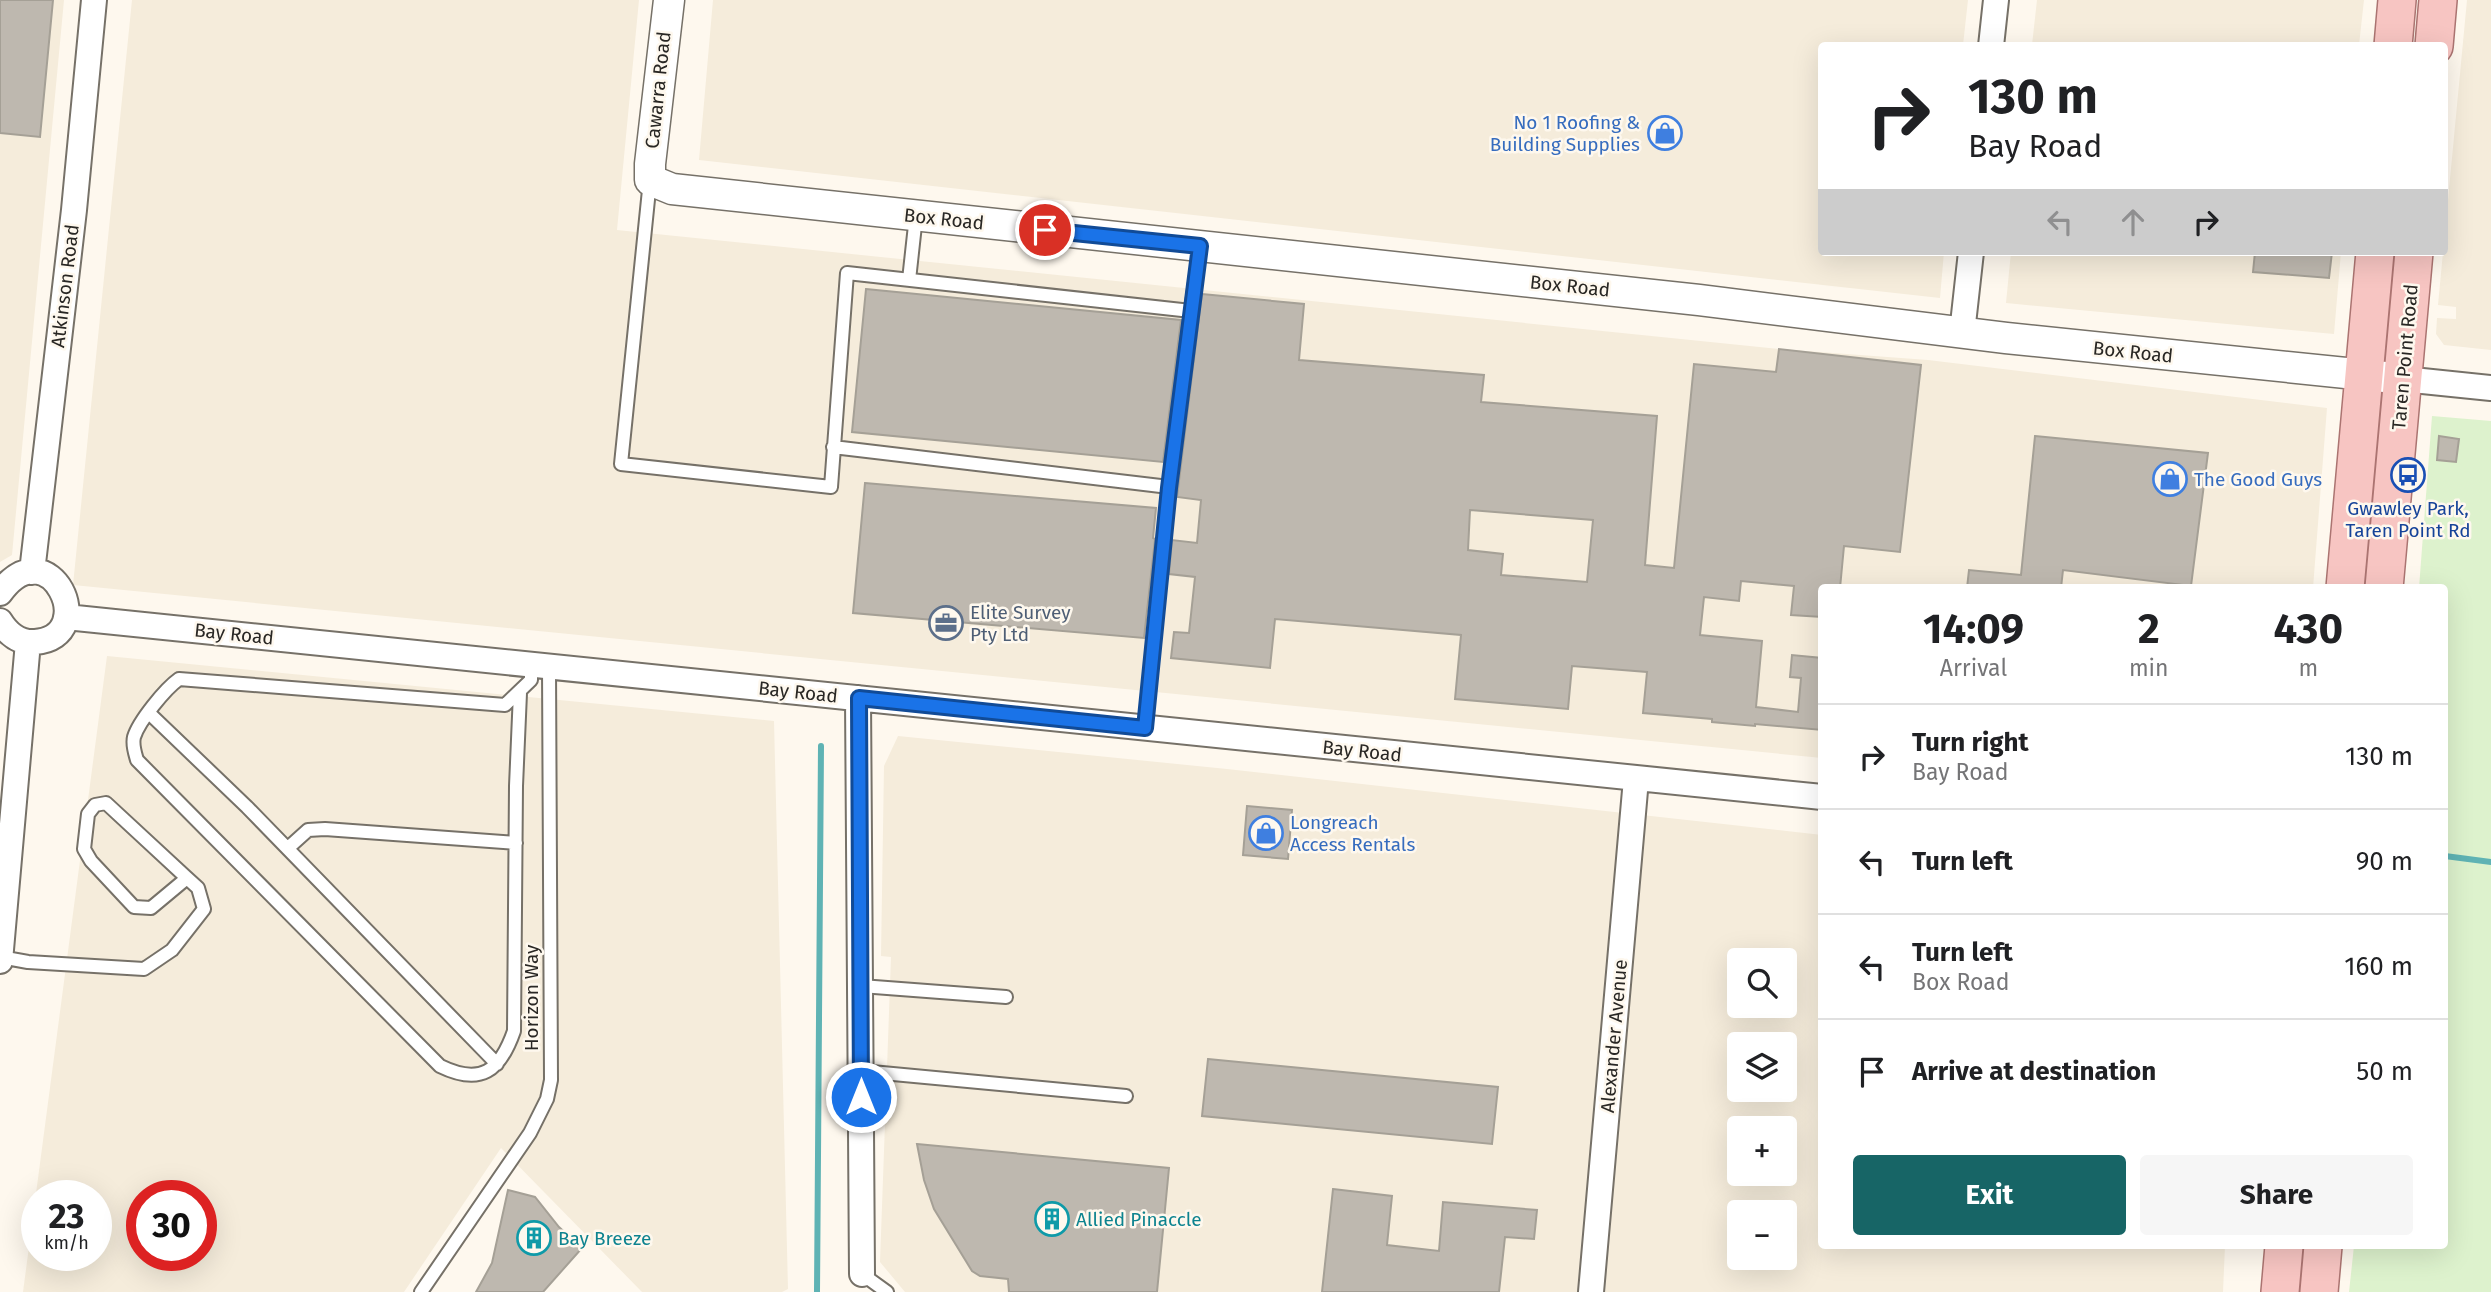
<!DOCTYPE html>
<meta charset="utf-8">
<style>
:root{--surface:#fff;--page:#f6f6f6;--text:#202124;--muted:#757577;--line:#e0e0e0;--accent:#176566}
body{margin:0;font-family:"Fira Sans",sans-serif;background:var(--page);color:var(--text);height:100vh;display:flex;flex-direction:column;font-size:26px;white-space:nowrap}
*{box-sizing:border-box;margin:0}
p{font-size:23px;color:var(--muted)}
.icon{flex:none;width:38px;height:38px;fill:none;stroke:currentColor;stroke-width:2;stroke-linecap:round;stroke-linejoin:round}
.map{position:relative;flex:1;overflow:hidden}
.drawer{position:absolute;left:1818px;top:584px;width:630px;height:665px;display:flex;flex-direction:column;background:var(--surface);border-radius:7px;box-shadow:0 7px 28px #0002}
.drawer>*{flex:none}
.top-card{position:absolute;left:1818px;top:42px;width:630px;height:214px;border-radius:7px;box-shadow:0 7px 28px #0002;background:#fff;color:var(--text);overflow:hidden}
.fabs{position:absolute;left:1727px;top:948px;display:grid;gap:14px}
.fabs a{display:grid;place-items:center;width:70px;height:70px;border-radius:7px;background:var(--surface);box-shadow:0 7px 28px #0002;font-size:35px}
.speed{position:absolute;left:21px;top:1180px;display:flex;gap:14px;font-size:35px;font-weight:700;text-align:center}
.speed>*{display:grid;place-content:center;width:91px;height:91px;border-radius:50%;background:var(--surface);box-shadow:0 7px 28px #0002;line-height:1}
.speed small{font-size:18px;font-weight:400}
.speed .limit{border:10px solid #d22;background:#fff;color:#111}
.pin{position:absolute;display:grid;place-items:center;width:60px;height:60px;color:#fff;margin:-30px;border:4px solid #fff;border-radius:50%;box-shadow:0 2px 7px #0007}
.me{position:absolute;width:77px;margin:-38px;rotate:0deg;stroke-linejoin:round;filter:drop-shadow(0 0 5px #0008)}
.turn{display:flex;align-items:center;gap:24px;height:147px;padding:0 35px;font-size:32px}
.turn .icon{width:91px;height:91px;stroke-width:2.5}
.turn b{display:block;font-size:49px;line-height:60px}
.lanes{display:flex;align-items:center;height:66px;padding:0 35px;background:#0003;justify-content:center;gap:35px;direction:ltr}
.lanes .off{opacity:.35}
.eta{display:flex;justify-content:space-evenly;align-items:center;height:119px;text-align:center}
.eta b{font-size:42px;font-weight:700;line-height:49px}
.primary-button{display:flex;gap:14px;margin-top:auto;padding:14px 35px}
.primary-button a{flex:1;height:80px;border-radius:7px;background:var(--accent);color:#fff;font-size:28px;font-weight:700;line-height:80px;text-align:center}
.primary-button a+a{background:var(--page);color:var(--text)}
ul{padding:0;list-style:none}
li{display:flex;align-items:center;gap:21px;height:105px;padding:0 35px;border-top:2px solid var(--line)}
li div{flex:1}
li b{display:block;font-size:26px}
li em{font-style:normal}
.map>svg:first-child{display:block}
.built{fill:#f5ecdb;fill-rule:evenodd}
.green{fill:#ddf2cd}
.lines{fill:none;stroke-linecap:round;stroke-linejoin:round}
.stream{stroke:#5fb3b4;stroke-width:6}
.building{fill:#beb8af;stroke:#a5a096;stroke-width:2;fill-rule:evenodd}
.service-casing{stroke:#767168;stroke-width:16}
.minor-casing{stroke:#767168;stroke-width:28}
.tertiary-casing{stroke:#767168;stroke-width:33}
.primary-casing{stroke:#ab7471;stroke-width:40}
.service{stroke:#fff;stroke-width:12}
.minor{stroke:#fff;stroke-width:24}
.tertiary{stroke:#fff;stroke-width:30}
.primary{stroke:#f7c5c2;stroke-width:37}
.route-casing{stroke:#114b97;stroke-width:18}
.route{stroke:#1a73e8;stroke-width:12}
.labels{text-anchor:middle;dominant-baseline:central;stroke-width:5;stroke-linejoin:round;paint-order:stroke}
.street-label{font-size:19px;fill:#292724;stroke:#fef8ee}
.shop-label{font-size:19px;fill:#366cbe;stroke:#fef8ee;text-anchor:start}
.transit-label{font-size:19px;fill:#164399;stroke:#fef8ee}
.service-label{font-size:19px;fill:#4e5e75;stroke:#fef8ee;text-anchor:start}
.culture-label{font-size:19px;fill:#0d838f;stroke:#fef8ee;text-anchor:start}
</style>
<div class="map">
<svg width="2491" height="1292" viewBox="0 0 2491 1292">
<rect width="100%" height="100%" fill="#fef8ee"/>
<path class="built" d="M0,0H64L12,555L0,562Z
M132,0H639L617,230L1779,349L1928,360L2327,408L2313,588H1822V758L73,585Z
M713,0H1968L1963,45L1822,46V252H1944L1940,298L699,160Z
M2037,0H2364L2359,45H2032Z
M2467,0H2491V350L2444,345L2436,334L2437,318L2456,319V307L2438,305Z
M2011,252H2341L2334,334L2006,303Z
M107,656L774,721L788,1289L782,1292H642L501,1148L404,1292H23ZM37,1195H96V1255H37ZM142,1195H201V1255H142Z
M898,736L1227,769L1822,835V1246H2225L2223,1292H905L880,1262L891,957L881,956L884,766ZM1740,961H1785V1006H1740ZM1740,1045H1785V1090H1740ZM1740,1129H1785V1174H1740ZM1740,1213H1785V1258H1740Z"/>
<path class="green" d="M2432,416L2491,421V1292H2349L2354,1246H2445V588H2419Z"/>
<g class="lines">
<path class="stream" d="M2445,856L2491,862
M817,1292L821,746"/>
</g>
<path class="building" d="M0,0H53L40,137L0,133Z
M2255,252H2332L2329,278L2253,272Z
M866,289L1181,320L1163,462L852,432Z
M1202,294L1304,304L1299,360L1484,375L1481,402L1657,416L1645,565L1674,568L1694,364L1776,372L1779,349L1921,365L1900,552L1844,546L1840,588H1822V617L1791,615L1794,586L1741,581L1739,601L1704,597L1700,635L1762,641L1756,707L1798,712L1801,678L1790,677L1792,655L1822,658V730L1755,724V726L1712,722V719L1643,713L1647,672L1572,666L1568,709L1455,699L1461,635L1275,619L1270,668L1171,658L1174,632L1189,633L1195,577L1169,574L1172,540L1197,543L1201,500L1177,497ZM1470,510L1593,520L1587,582L1501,575L1503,554L1468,550Z
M2035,436L2208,453L2191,586L2063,570L2061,588H1967L1969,570L2021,575Z
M2439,436L2459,439L2456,462L2437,460Z
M865,483L1156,508L1153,538L1155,539L1144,638L853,613Z
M1247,806L1292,810L1288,859L1243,855Z
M1208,1059L1498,1087L1492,1144L1202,1116Z
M917,1144L1169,1168L1157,1292H1009L1008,1279L980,1276L972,1271L934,1209L924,1180Z
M1333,1189L1392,1196L1387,1245L1439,1251L1443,1202L1537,1210L1534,1239L1505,1237L1499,1292H1322Z
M508,1190L535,1197L559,1227L582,1248L543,1292H476L492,1263Z"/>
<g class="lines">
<g class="service-casing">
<path id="service" d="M650,180L621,464L831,487L847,273L1191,311L1200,246
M909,280L916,216
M833,447L1169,487
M520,693L516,786L514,1031C500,1071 481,1086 440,1066L137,760C135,753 132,745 134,737C139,721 165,689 179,679L505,705L531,680V665
M149,713L247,807L497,1064
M1145,728L1169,487L1191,311
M288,848L308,830L325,829L516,843
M0,957L28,962L144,969L172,950L204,909L198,888L187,878L106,803L95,805L88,814L84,849L91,861L134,907L151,908L187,878
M861,986L1006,997
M861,1071L1126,1096
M862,1274L887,1292
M421,1292L530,1133L547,1099L551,1080L549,667"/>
</g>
<g class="minor-casing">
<path id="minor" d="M1991,46L1996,0
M1962,333L1971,252
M2403,379L2491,388
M32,572L74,210L94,0
M0,593C49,525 102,637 35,642C19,643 8,634 0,621
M66,617L1822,797
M858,698L862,1274
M0,961L28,642
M1591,1292L1636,779"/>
</g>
<g class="tertiary-casing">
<path id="tertiary" d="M669,0L650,164V180L672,189L1699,300L2006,338L2385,377"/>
</g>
<g class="primary-casing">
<path id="primary" d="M2393,46L2397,0
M2434,46L2438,0
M2345,588L2375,252
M2384,588L2414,252
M2280,1292L2284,1246
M2319,1292L2323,1246"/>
</g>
<use href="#service" class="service"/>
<use href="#minor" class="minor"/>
<use href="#tertiary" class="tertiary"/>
<use href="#primary" class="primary"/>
</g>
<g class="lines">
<g class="route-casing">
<path id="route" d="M861,1097L859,698L1145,728L1169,488L1200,246L1045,230"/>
</g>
<use href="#route" class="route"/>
</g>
<defs>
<g id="shop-ring" transform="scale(1.75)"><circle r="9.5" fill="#fef8ee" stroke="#3f7fe0" stroke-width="1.5"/><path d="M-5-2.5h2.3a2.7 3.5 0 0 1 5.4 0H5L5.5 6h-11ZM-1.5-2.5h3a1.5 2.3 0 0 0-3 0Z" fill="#3f7fe0"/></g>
<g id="bus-ring" transform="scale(1.75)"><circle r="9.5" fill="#fef8ee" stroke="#1a4fb4" stroke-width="1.5"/><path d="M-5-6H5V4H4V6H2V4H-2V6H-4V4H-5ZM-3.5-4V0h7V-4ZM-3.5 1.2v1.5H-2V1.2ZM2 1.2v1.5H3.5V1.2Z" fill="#1a4fb4"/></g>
<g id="office-ring" transform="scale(1.75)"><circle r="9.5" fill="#fef8ee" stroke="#5c6f8a" stroke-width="1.5"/><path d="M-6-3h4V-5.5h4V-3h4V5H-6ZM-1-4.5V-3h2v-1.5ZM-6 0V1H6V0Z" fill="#5c6f8a"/></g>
<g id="building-ring" transform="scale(1.75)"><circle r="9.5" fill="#fef8ee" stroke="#0f9aa8" stroke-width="1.5"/><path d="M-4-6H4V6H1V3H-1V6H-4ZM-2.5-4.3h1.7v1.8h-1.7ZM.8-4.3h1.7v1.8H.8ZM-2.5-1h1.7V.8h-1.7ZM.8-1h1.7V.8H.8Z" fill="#0f9aa8"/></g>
</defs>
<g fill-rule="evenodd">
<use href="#shop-ring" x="1665" y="133"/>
<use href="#bus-ring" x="2408" y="475"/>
<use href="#shop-ring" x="2170" y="479"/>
<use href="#office-ring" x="946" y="623"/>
<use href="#shop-ring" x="1266" y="833"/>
<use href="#building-ring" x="1052" y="1219"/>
<use href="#building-ring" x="534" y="1238"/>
</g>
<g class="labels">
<g class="street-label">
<text transform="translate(658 90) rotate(-84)">Cawarra Road</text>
<text transform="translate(944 219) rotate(6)">Box Road</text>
<text transform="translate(65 286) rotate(-83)">Atkinson Road</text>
<text transform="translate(1570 286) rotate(6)">Box Road</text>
<text transform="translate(2133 352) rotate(6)">Box Road</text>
<text transform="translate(2405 357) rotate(-85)">Taren Point Road</text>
<text transform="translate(234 634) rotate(6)">Bay Road</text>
<text transform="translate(798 692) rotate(6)">Bay Road</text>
<text transform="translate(1362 751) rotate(6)">Bay Road</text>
<text transform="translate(531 998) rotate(-90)">Horizon Way</text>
<text transform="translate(1614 1036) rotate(-85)">Alexander Avenue</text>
</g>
<g class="shop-label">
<text x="1640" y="122" text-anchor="end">No 1 Roofing &amp;<tspan x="1640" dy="22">Building Supplies</tspan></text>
<text x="2194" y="479">The Good Guys</text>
<text x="1290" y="822">Longreach<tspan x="1290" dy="22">Access Rentals</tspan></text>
</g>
<g class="transit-label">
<text x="2408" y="508">Gwawley Park,<tspan x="2408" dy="22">Taren Point Rd</tspan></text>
</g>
<g class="service-label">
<text x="970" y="612">Elite Survey<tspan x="970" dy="22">Pty Ltd</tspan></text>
</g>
<g class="culture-label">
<text x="1076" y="1219">Allied Pinaccle</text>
<text x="558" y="1238">Bay Breeze</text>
</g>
</g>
</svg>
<div class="fabs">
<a><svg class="icon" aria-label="search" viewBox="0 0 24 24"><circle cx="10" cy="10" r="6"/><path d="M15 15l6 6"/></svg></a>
<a><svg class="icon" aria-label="layers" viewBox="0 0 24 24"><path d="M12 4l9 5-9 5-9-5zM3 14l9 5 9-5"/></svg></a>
<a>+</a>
<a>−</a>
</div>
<div class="speed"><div>23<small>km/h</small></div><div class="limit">30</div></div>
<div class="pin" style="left:1045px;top:230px;background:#d93025"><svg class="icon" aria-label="arrive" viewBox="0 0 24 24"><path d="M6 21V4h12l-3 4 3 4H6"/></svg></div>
<svg class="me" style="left:861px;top:1097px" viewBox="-20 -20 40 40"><circle r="17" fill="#1a73e8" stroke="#fff" stroke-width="3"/><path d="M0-11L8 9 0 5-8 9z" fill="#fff"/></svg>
<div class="top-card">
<div class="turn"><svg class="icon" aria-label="right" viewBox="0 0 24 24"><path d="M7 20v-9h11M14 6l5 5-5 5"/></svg><div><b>130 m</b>Bay Road</div></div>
<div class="lanes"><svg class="icon off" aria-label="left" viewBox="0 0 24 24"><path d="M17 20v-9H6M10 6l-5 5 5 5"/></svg><svg class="icon off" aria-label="ahead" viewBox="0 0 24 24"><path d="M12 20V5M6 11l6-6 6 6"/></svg><svg class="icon" aria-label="right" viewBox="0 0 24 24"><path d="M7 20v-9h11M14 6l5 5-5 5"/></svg></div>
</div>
<section class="drawer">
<div class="eta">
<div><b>14:09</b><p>Arrival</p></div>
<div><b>2</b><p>min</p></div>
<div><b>430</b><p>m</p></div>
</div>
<ul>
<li><svg class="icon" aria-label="right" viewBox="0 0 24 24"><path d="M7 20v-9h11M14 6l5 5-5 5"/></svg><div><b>Turn right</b><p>Bay Road</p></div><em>130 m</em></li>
<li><svg class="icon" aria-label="left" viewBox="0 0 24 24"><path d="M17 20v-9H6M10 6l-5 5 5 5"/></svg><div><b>Turn left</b></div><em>90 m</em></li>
<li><svg class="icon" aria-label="left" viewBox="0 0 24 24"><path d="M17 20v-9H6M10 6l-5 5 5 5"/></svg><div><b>Turn left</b><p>Box Road</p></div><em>160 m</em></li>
<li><svg class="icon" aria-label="arrive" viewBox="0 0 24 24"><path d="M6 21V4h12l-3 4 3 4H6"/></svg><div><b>Arrive at destination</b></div><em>50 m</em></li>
</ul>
<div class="primary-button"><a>Exit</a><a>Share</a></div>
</section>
</div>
